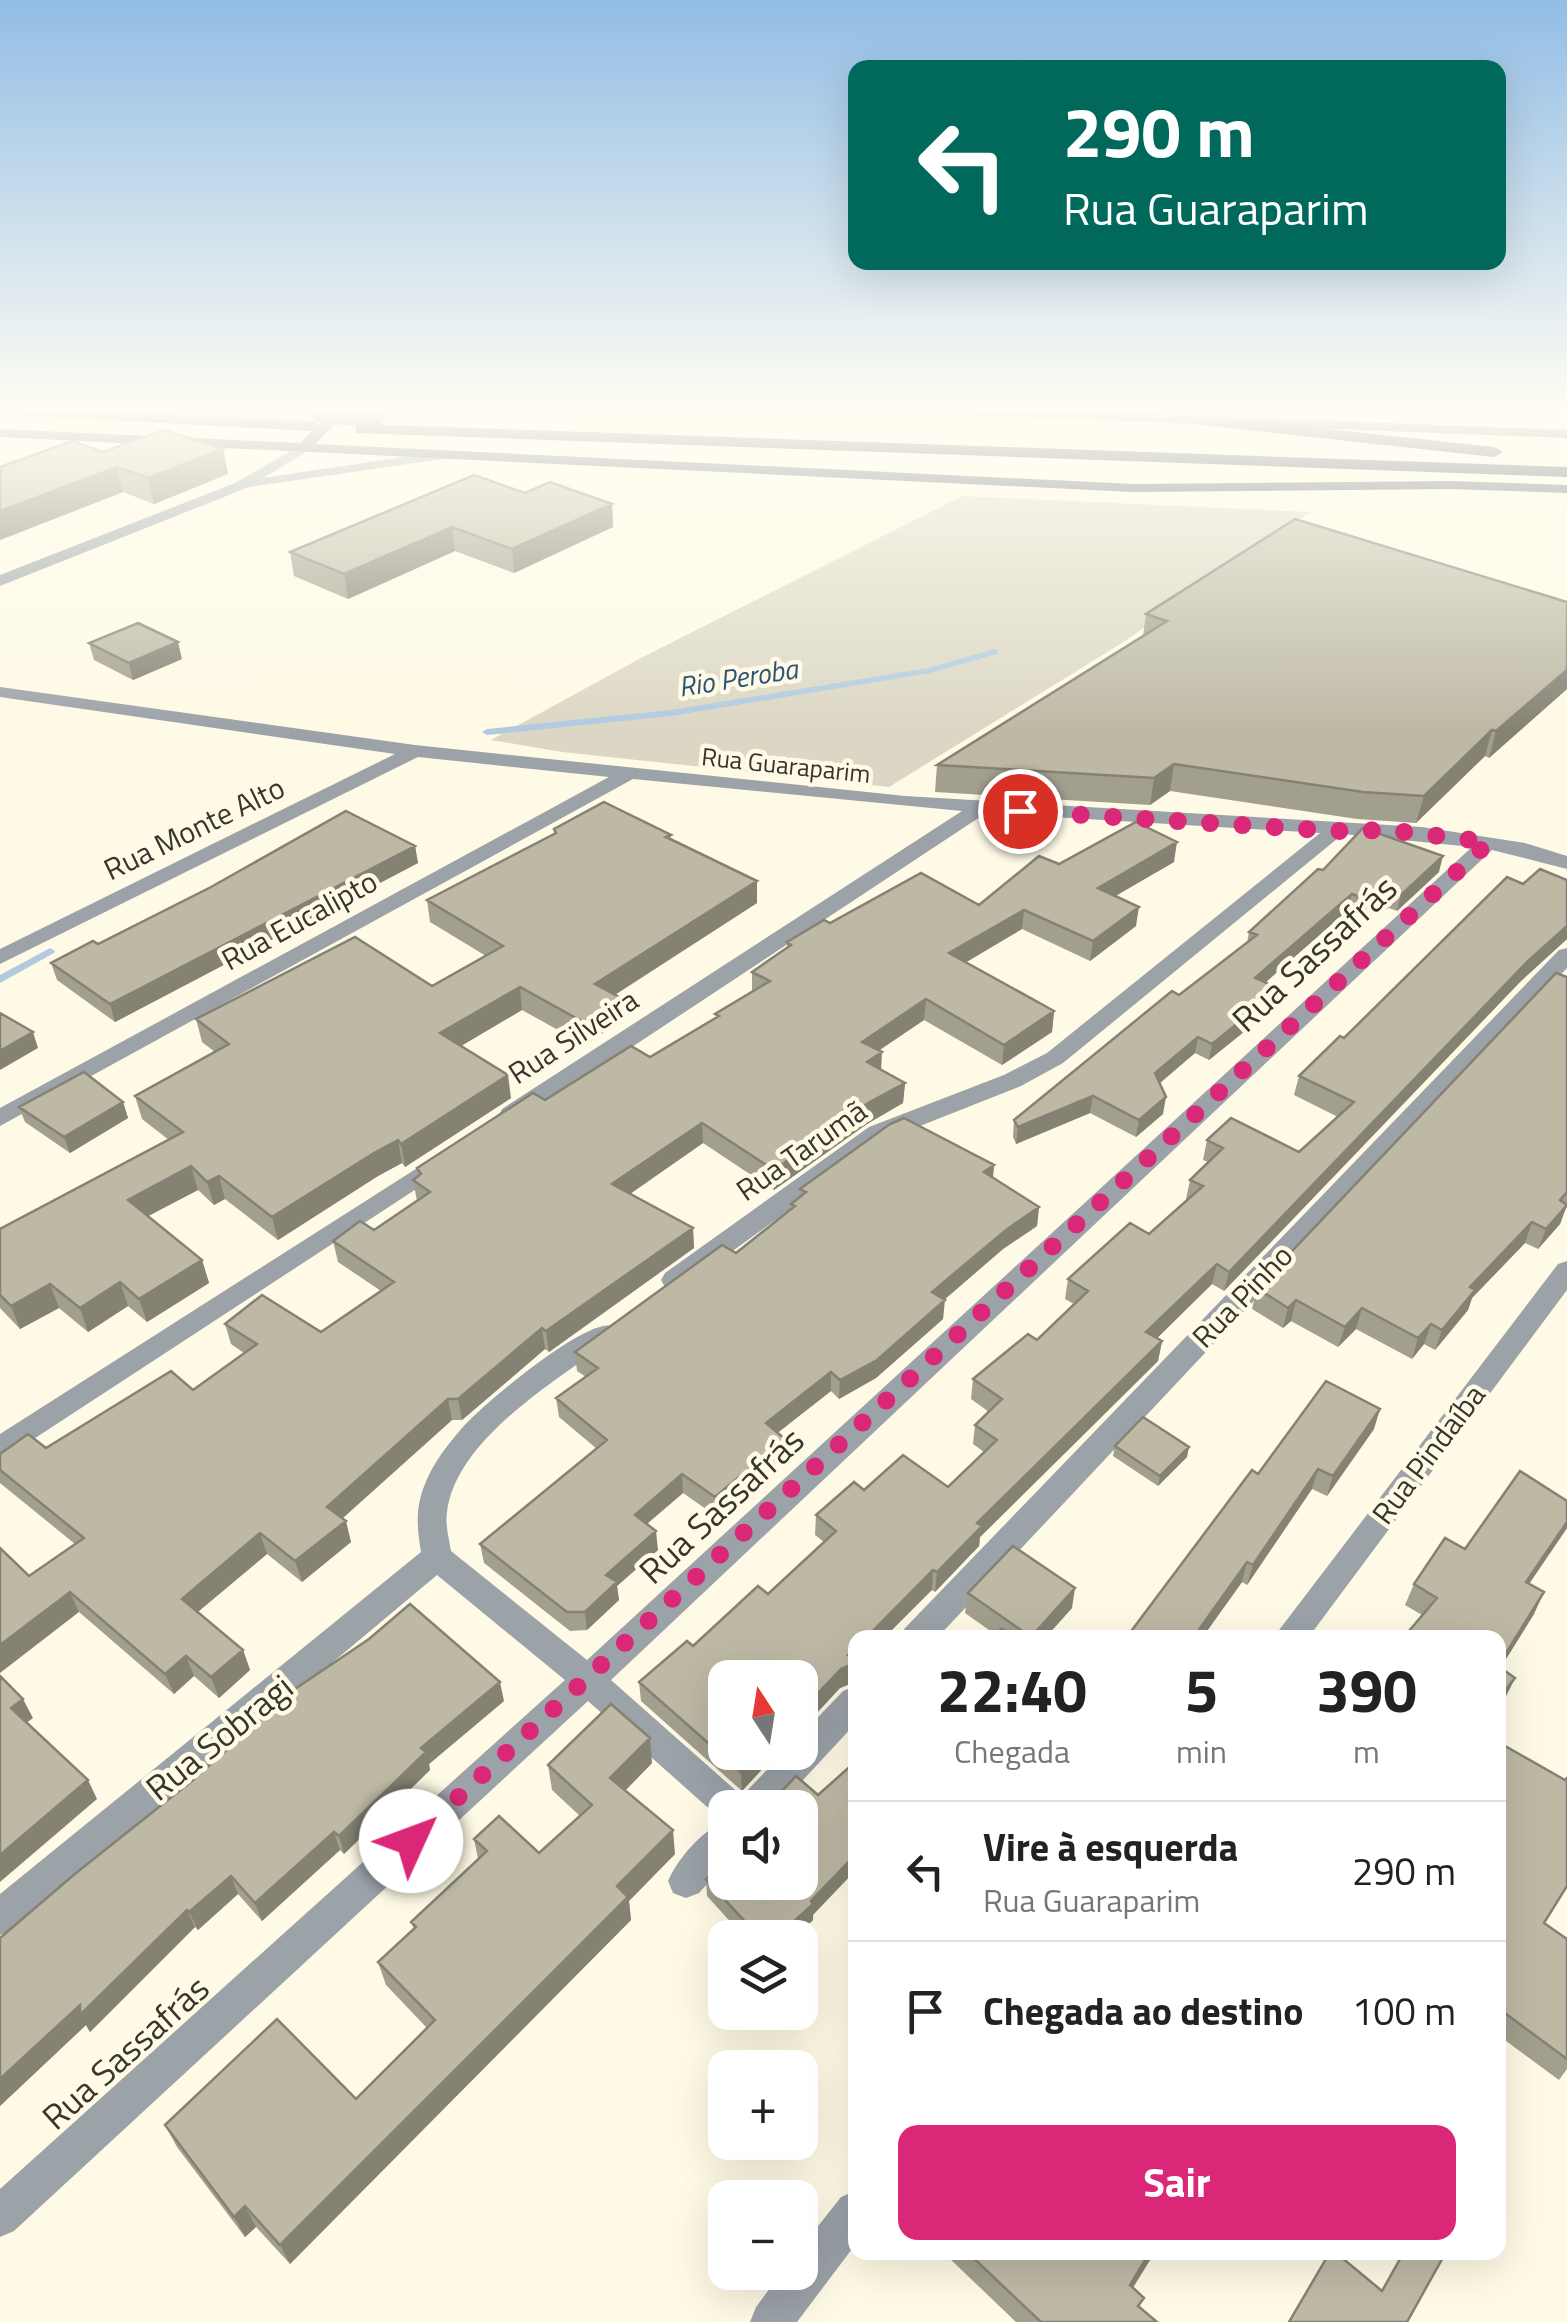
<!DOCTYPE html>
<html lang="pt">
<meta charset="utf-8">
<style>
:root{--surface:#fff;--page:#f6f6f6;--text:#222;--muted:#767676;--line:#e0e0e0;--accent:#db2777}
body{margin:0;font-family:"Titillium Web",sans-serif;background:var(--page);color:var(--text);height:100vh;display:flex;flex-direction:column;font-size:38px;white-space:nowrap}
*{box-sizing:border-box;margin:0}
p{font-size:32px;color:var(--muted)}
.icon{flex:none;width:55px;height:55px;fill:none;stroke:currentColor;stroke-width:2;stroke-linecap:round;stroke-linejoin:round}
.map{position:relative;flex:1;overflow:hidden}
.panel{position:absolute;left:848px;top:1630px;width:658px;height:630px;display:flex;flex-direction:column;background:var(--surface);border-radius:20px;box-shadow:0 10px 40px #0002}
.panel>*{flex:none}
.top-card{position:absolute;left:848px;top:60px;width:658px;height:210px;border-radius:20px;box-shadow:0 10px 40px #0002;background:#00695c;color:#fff;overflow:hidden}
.needle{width:65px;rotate:348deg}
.buttons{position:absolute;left:708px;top:1660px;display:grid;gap:20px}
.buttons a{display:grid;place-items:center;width:110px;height:110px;border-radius:20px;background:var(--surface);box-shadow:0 10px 40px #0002;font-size:50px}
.pin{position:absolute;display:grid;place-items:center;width:85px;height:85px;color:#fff;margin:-42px;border:5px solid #fff;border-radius:50%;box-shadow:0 2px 10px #0007}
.me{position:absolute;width:110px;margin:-55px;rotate:47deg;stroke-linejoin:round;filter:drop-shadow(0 0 8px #0008)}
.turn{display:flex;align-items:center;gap:35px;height:210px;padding:0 50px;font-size:45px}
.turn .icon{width:130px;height:130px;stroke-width:2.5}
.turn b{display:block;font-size:70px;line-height:85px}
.eta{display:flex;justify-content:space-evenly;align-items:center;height:170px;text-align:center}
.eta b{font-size:60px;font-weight:700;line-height:70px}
.primary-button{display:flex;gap:20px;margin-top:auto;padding:20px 50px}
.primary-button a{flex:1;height:115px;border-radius:20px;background:var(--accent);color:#fff;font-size:40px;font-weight:700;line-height:115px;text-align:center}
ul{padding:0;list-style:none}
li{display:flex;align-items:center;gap:30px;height:140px;padding:0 50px;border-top:2px solid var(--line)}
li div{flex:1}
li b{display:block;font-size:38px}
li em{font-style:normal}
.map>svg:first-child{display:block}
.green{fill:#dcd7c4}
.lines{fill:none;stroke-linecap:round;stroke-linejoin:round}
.stream{fill:#b1cae0;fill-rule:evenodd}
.minor{fill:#9ba2a8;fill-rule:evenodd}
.major{fill:#4e5a65;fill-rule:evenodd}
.highway{fill:#34414d;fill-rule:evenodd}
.highway-bridge{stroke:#34414d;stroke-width:19}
.wall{fill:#a39f8e}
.shaded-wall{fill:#858274}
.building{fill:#beb9a5;stroke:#858274;stroke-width:2.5}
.route{stroke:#db2777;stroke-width:18;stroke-dasharray:0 32.4}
.labels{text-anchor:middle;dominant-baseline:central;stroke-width:9;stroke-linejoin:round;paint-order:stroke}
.far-street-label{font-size:25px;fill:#37352d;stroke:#fffae5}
.far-water-label{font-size:28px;font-style:italic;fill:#2e5576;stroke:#fffae5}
.street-label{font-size:30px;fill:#37352d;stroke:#fffae5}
.near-street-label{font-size:35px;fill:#37352d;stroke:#fffae5}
</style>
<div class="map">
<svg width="1567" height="2322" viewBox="0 0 1567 2322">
<rect width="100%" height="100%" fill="#fffae5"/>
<path class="green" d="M962,496L1310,512L1122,643L889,787L562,752L491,740L639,659Z"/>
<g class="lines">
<path class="stream" d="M994,649L997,650V654L930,673L671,716L487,735L482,732L487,729L671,710L929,668Z
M50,948L55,951L54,953L0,983V975Z"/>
<path class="minor" d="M1084,406H1102L1082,419H1072V413Z
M303,444L310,448L308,451L263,478L443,451L450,455L443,459L249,487L0,586V575L235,483Z
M0,687L415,745L905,796L1422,827L1525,843L1567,856V869L1492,850L611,1680L742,1796L784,1752H800V1736L843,1691L855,1686V1724L777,1808H725V1864L699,1893L686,1898L673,1893L668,1881C677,1860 702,1830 724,1822L588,1701L14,2231L0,2237V2189L565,1680L437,1575L13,1930L0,1935V1894L421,1552C417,1528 415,1508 425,1484C433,1463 448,1444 463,1427C483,1404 586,1318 612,1326L616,1333L612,1340C557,1380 456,1439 447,1512C445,1525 449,1538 451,1551L587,1660L1472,847L1343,834L1063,1063L1021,1086L887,1139L683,1287H665L661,1280L665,1273L869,1127L1004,1075L1047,1053L1320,833L986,813L520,1121H502L499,1115L502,1109L962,811L633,779L0,1126V1108L609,777L418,757L0,964V949L395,754L0,697Z
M1567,948V968L937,1638H900L905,1628L1559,950Z
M444,1151L456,1159L453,1165L0,1461V1434Z
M1567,1261V1290L1308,1638H1273L1558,1264Z
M855,2191V2245L797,2322H750L756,2307L782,2272H800V2249L841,2197Z"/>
<path class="major" d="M338,406H353L315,444L1133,484L1451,481L1567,485V493L1451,489L1133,492L0,437V429L300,443Z
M831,406H954L1567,430V438L838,410Z"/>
<path class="highway" d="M0,406L313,421L321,426L313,431L0,414Z
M1198,415L1494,447L1503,452L1494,457L1192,424L1190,420Z
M362,424L1567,467V477L356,433V425Z"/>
<path class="highway-bridge" d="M322,414L375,417"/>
</g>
<path class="wall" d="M1496,406H1567V410L1496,408Z
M223,449L228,474L154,504L123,492L0,540V467L103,452Z
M525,493L612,504L613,527L514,573L455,551L348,599L294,576L290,552Z
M1567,602V689L1489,758L1485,756L1416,823L1357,819L1170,791L1150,805L935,792L937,765L1143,636L1146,614Z
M89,643L182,659L133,680L94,660Z
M554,829L671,835V840L757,881V903L615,995L621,998L622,1020L585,1045L522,1010L461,1046L511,1098L405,1167L402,1163L378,1176L278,1240L225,1199L214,1205L198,1190L148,1216L202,1260L209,1283L147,1322L128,1306L88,1332L59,1308L20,1329L0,1308V1229L169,1140L142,1119L135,1096L215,1052L202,1042L196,1019L432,986L486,956L430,922L427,900L554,834Z
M415,846L418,863L115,1022L57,980L51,963L98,944Z
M1174,862L1115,896L1136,926L1090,961L1022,929L966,962L1054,1011L1052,1032L1002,1065L924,1020L879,1050L881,1070L905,1083L903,1103L867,1124L774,1190L703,1143L630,1194L693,1228L694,1248L549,1352L545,1349L462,1420H452L342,1518L351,1542L302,1582L267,1554L198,1612L243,1650L250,1670L219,1698L194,1676L174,1694L79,1612L29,1576L75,1544L0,1483V1454L46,1448L193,1390L244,1353L231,1344L225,1324L321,1332L381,1291L338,1262L333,1241L374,1230L417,1201L413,1180L418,1176L417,1168L545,1100L650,1057L716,1019L715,1014L752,992V972L787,948V942L830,923L979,905L1059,864Z
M1323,870L1439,872L1397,911L1389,908L1367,917L1348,910L1265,983L1280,989L1276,1006L1209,1060L1195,1053L1159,1083L1163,1114L1136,1137L1090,1113L1016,1144L1013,1137L1014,1120L1247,943L1249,932Z
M1567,880V939L1520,982L1224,1291L1212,1284L1157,1338L1162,1341L1158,1361L980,1537L979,1546L935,1592L932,1590L855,1638V1682L840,1688L800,1731V1678L725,1752H778L742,1791L641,1701L639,1682L768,1594L824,1542L815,1535L816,1515L864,1490L948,1487L984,1452L973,1444L975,1425L989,1412L971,1399L973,1379L1037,1340L1074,1304L1065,1299L1068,1279L1149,1234L1187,1200L1186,1199L1190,1180L1208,1162L1203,1160L1207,1140L1299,1152L1338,1117L1294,1095L1299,1076L1523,884Z
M1567,977V1205L1560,1224L1538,1249L1525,1243L1472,1298L1468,1310L1435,1350L1424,1344L1412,1359L1356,1329L1338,1347L1291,1321L1283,1328L1252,1309L1257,1288Z
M123,1102L128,1118L70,1153L25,1122L19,1107Z
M994,1165L993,1178L1039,1207L1037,1226L1003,1249L944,1300L943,1319L876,1378L839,1399L831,1391L777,1433L785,1439V1458L716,1516L683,1493L647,1524L658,1550L617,1586L619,1600L587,1630L570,1631L484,1563L480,1544L597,1449L559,1417L556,1398L586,1377L577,1371L575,1352L736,1253L791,1210V1204L800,1196V1189Z
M1374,1429L1327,1496L1312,1489L1247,1585L1242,1582L1202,1638H1126L1258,1474Z
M1115,1446L1187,1457L1158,1486L1113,1456Z
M1567,1501V1528L1529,1584L1534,1614L1500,1668L1515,1678L1505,1698L1498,1707V1638L1422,1615L1405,1605L1414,1584Z
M968,1593L1072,1608L1045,1638H993L996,1635L965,1613Z
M504,1701L429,1764L430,1770L344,1854L340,1850L262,1921L238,1894L198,1930L195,1927L90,2032L86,2025L0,2106V1938Z
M1498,1742L1544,1923L1567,1939V2069L1559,2080L1498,2035Z
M652,1763L625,1791L675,1854L629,1901L631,1920L290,2264L256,2227L245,2237L177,2147L165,2125L356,2099L427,2028L386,1985L378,1962L414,1929L411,1922L478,1859L474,1839L539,1853L580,1816L552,1790L548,1765Z
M763,1795H818L813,1920L794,1938H745L707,1896L706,1879L800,1882L763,1808Z
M948,2252H1155L1133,2288L1140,2307L1157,2322H1016L948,2257Z"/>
<path class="shaded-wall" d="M223,449L228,474L154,504L148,478Z
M117,467L123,492L0,540V511Z
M612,504L613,527L514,573L512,549Z
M452,527L455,551L348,599L344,574Z
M178,642L182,659L133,680L129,663Z
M1567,670V689L1489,758L1496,731Z
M1492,730L1485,756L1416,823L1424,796Z
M1174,764L1170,791L1150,805L1154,778Z
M1177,842L1174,862L1095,908L1098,888Z
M415,846L418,863L115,1022L110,1004Z
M1443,856L1439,872L1397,911L1401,895Z
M757,881V903L597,1006L595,984Z
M1393,892L1389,908L1367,917L1371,901Z
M1352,894L1348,910L1251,995L1255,978Z
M1139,907L1136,926L1090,961L1093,941Z
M1024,910L1022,929L948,973L949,953Z
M1567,926V939L1520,982L1224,1291L1229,1272L1527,962Z
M520,987L522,1010L444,1056L440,1033Z
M1280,989L1276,1006L1209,1060L1212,1044Z
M621,998L622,1020L585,1045L583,1022Z
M926,999L924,1020L862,1062V1042Z
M1054,1011L1052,1032L1002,1065L1004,1045Z
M33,1032L38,1048L0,1070V1051Z
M1198,1037L1195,1053L1152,1090L1155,1073Z
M882,1052L881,1072L867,1062Z
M508,1075L511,1098L405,1167L401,1144Z
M905,1083L903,1103L867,1124L774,1190V1170L868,1103Z
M1093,1096L1090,1113L1016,1144L1018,1127Z
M1166,1097L1163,1114L1136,1137L1139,1120Z
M123,1102L128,1118L70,1153L64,1137Z
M702,1123L703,1143L614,1205L612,1184Z
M398,1140L402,1163L378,1176L278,1240L272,1217L374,1153Z
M994,1165L992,1184L984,1172Z
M191,1166L198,1190L135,1223L128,1200Z
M219,1176L225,1199L214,1205L207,1182Z
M1567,1205L1560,1224L1538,1249L1546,1229Z
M1039,1207L1037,1226L1003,1249L931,1311L932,1292L1006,1230Z
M1532,1222L1525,1243L1472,1298L1468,1310L1435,1350L1442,1330L1470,1287Z
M693,1228L694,1248L549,1352L546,1331Z
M202,1260L209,1283L147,1322L139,1299Z
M1217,1264L1212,1284L1143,1352L1146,1332Z
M120,1282L128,1306L88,1332L80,1308Z
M50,1284L59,1308L20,1329L11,1306Z
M945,1300L943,1319L876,1378L839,1399L840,1380Z
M1296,1300L1291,1321L1283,1328L1288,1308Z
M1362,1308L1356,1329L1338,1347L1345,1327Z
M1431,1324L1424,1344L1412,1359L1418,1338Z
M542,1328L545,1349L462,1420L458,1399Z
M1162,1341L1158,1361L980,1537L979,1546L935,1592L937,1572L977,1523Z
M831,1372V1391L766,1442V1423Z
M448,1399L452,1420L333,1527L327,1507Z
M1380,1409L1374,1429L1327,1496L1333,1476Z
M785,1439V1458L716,1516L715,1497Z
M1189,1447L1187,1457L1158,1486L1160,1476Z
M1318,1469L1312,1489L1247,1585L1253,1565Z
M682,1474L683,1493L636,1533L635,1515Z
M346,1521L351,1542L302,1582L295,1561Z
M1567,1522V1528L1516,1603L1526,1582Z
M656,1531L658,1550L617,1586L619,1600L587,1630L585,1612L606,1575Z
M260,1533L267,1554L189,1619L182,1599Z
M1247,1562L1242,1582L1202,1638H1193Z
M933,1570L932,1590L884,1638H866Z
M1075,1588L1072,1608L1045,1638L1031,1637Z
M70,1592L79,1612L0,1673V1645Z
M1544,1592L1534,1614L1498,1672V1666Z
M855,1648V1682L840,1688L800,1731V1712Z
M243,1650L250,1670L219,1698L211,1677Z
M186,1656L194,1676L174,1694L165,1674Z
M1515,1678L1505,1698L1498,1707V1699Z
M500,1682L504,1701L429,1764L430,1770L344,1854L339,1836L421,1748Z
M23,1699L33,1718L21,1727L11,1708Z
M650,1738L652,1763L613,1803L610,1778Z
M760,1752H778L742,1791L741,1772Z
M88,1780L97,1799L0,1882V1855Z
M673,1830L675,1854L629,1901L631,1920L290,2264L280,2245L617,1886Z
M334,1832L340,1850L262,1921L255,1903Z
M855,1855V1871L813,1915V1920L794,1938H776Z
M231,1876L238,1894L198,1930L189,1912Z
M187,1910L195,1927L90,2032L86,2025L0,2106V2079Z
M245,2206L256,2227L245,2237L234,2217Z
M1150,2252H1155L1122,2304L1130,2285Z"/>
<path class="building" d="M164,430L223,449L148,478L117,467L0,511V467L72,441L103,452Z
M474,475L525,493L550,482L612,504L512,549L452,527L344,574L290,552Z
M1295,519L1567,602V670L1496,731L1492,730L1424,796L1363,792L1174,764L1154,778L937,765L1167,621L1146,614Z
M138,623L178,642L129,663L89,643Z
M604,802L671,835L666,837L757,881L595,984L621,998L583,1022L520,987L440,1033L508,1075L401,1144L398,1140L374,1153L272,1217L219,1176L207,1182L191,1166L128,1200L202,1260L139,1299L120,1282L80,1308L50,1284L11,1306L0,1295V1229L183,1132L135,1096L229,1044L196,1019L355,937L432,986L503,946L427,900L556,833L554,829Z
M346,811L415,846L110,1004L51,963L93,941L98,944L211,887Z
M1136,822L1177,842L1098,888L1139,907L1093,941L1024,910L949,953L1054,1011L1004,1045L926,999L862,1042L882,1052L867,1062L905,1083L868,1103L774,1170L702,1123L612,1184L693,1228L546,1331L542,1328L458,1399H448L327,1507L346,1521L295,1561L260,1533L182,1599L243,1650L211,1677L186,1656L165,1674L70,1592L0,1645V1548L29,1576L84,1538L0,1470V1454L28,1434L46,1448L171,1371L193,1390L257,1344L225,1324L262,1295L321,1332L394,1282L333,1241L360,1221L374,1230L430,1192L413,1180L421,1174L417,1168L533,1093L545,1100L631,1046L650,1057L719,1016L715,1014L770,981L752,972L791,945L787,942L824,920L830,923L921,873L979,905L1039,856L1059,864Z
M1363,828L1443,856L1401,895L1393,892L1371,901L1352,894L1255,978L1280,989L1212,1044L1198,1037L1155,1073L1166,1097L1139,1120L1093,1096L1018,1127L1014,1120L1172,991L1179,995L1257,935L1249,932L1318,869L1323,870Z
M1540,869L1567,880V926L1527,962L1229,1272L1217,1264L1146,1332L1162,1341L977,1523L982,1526L937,1572L933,1570L866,1638H855V1648L848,1655L855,1660V1663L841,1669L800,1712V1678H725V1752H760L741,1772L639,1682L687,1641L693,1646L758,1586L768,1594L836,1531L816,1515L854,1482L864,1490L903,1455L948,1487L997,1440L975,1425L1002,1399L973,1379L1028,1334L1037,1340L1088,1291L1068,1279L1130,1223L1149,1234L1203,1186L1190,1180L1223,1148L1207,1140L1231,1118L1299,1152L1354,1102L1299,1076L1340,1036L1344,1038L1507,877L1523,884Z
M1556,973L1567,977V1192L1560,1200L1567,1205L1546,1229L1532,1222L1470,1287L1475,1290L1442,1330L1431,1324L1418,1338L1362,1308L1345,1327L1296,1300L1288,1308L1257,1288Z
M0,1013L33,1032L0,1051Z
M84,1072L123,1102L64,1137L19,1107Z
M904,1118L994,1165L984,1172L1039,1207L1006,1230L932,1292L945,1300L877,1360L840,1380L831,1372L766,1423L785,1439L715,1497L682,1474L635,1515L656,1531L606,1575L617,1582L585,1612H567L480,1544L607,1440L556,1398L598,1368L575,1352L722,1245L736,1253L795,1206L791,1204L806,1192L800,1189L890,1124Z
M1326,1381L1380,1409L1333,1476L1318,1469L1253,1565L1247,1562L1193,1638H1126L1252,1470L1258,1474Z
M1143,1417L1189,1447L1160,1476L1115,1446Z
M1520,1471L1567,1501V1522L1526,1582L1544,1592L1498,1666L1515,1678L1498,1699V1638H1403L1437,1598L1414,1584L1445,1538L1465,1549Z
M1013,1546L1075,1588L1031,1637L968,1593Z
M410,1604L500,1682L421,1748L426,1752L339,1836L334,1832L255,1903L231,1876L189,1912L187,1910L80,2015V2005L0,2079V1938L76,1873L193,1780L295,1689L369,1639Z
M1001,1629L1022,1638H993Z
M0,1676L23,1699L11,1708L88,1780L0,1855Z
M611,1704L650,1738L610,1778L673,1830L617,1886L628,1897L280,2245L245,2206L234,2217L165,2125L277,2019L356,2099L435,2020L378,1962L416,1927L411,1922L487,1851L474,1839L499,1816L539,1853L592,1805L548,1765Z
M1498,1742L1565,1780L1567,1778V1886L1544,1923L1567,1939V2059L1498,2008Z
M855,1762V1855L811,1901L813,1904L776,1938H760L706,1879L725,1863V1882H800V1808H763L770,1801L763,1795L780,1793L796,1776L818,1795Z
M967,2252H1150L1130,2285L1144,2298L1138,2306L1157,2322H1041Z
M1330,2252H1335L1382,2291L1404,2252H1446L1407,2322H1289Z"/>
<linearGradient id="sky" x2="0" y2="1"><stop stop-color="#92bde5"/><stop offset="0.56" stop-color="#fffdf3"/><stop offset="1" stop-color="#fffdf3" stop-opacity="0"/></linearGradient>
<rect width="1567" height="731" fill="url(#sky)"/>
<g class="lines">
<path class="route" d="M411,1841L1489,842L1388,830L1335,831L1020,811"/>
</g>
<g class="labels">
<g class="far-street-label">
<text transform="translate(786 765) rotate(6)">Rua Guaraparim</text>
</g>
<g class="far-water-label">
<text transform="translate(738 677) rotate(-9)">Rio Peroba</text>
</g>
<g class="street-label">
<text transform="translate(194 828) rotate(-26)">Rua Monte Alto</text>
<text transform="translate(299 920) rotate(-29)">Rua Eucalipto</text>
<text transform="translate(573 1036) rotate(-33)">Rua Silveira</text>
<text transform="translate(801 1150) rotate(-35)">Rua Tarumã</text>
<text transform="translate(1242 1296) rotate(-46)">Rua Pinho</text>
<text transform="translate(1428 1454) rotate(-53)">Rua Pindaíba</text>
</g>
<g class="near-street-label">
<text transform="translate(1314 953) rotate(-43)">Rua Sassafrás</text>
<text transform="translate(721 1505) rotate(-43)">Rua Sassafrás</text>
<text transform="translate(219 1737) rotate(-39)">Rua Sobragi</text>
<text transform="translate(125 2052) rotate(-42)">Rua Sassafrás</text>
</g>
</g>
</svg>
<div class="buttons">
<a><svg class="needle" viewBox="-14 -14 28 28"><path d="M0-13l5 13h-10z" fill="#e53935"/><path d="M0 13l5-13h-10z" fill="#767676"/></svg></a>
<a><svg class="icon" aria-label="sound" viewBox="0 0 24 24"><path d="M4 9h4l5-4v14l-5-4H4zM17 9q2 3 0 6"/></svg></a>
<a><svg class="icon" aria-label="layers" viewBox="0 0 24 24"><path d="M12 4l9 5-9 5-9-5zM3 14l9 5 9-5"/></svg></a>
<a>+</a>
<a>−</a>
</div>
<div class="pin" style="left:1020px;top:811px;background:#d93025"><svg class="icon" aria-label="arrive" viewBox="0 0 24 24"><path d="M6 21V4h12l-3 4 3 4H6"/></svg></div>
<svg class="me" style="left:411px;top:1841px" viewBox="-20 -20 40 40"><circle r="19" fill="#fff"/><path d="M0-13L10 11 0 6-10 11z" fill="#db2777"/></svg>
<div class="top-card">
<div class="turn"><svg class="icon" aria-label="left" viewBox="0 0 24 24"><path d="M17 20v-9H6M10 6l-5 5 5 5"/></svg><div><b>290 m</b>Rua Guaraparim</div></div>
</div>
<section class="panel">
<div class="eta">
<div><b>22:40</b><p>Chegada</p></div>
<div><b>5</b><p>min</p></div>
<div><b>390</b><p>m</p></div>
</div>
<ul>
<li><svg class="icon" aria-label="left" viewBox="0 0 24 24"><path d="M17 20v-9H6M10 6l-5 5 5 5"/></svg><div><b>Vire à esquerda</b><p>Rua Guaraparim</p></div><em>290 m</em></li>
<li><svg class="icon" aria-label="arrive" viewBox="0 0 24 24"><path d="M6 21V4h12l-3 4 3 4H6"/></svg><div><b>Chegada ao destino</b></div><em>100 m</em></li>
</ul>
<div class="primary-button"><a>Sair</a></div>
</section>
</div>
